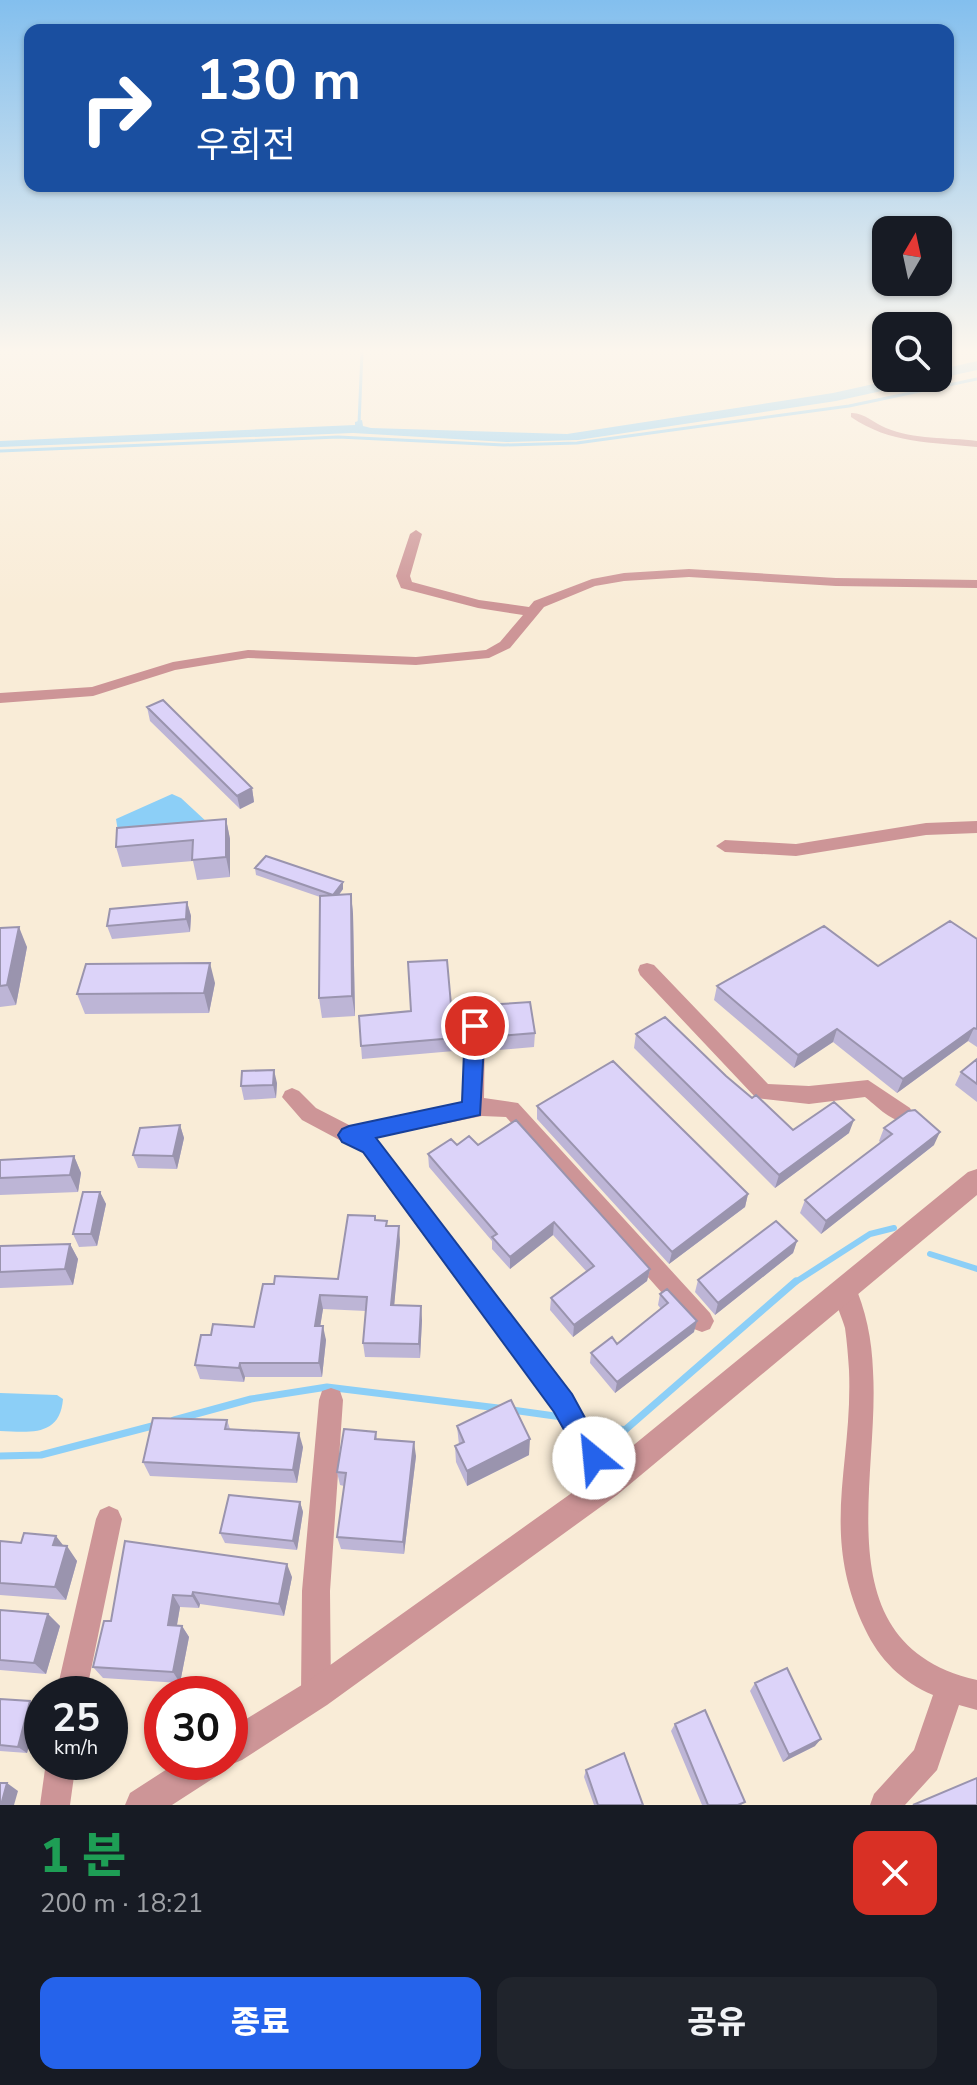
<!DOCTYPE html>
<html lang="ko">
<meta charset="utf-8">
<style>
:root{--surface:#171b24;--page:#20242c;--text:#f1f3f6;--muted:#9ea1a6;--accent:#2563eb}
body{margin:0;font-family:"Nunito Sans","Noto Sans KR",sans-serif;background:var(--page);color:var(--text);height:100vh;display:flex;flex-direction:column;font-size:30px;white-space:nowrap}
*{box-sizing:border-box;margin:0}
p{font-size:26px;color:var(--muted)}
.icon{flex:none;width:44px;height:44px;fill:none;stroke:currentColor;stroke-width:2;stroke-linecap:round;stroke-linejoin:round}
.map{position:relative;height:1805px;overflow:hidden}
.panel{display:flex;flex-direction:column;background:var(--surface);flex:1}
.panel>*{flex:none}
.guide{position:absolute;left:24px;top:24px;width:930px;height:168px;border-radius:16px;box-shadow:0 2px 6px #0004;background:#1a4fa0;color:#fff;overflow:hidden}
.needle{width:52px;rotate:9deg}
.buttons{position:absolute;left:872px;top:216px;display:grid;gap:16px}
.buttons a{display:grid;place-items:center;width:80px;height:80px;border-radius:16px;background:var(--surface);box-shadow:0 2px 6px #0004;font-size:40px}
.speed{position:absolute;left:24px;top:1676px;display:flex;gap:16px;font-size:40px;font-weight:700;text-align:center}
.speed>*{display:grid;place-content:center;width:104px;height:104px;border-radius:50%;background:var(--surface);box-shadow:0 2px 6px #0004;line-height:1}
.speed small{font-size:20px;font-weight:400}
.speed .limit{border:12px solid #d22;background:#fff;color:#111}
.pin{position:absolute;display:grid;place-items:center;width:68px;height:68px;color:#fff;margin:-34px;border:4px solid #fff;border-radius:50%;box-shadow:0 2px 8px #0007}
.me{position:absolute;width:88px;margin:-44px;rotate:332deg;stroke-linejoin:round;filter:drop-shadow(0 0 6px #0008)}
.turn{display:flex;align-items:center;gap:28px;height:168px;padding:0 40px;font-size:36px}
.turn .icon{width:104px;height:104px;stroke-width:2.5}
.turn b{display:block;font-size:56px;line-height:68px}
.round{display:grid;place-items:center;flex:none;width:84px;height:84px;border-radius:16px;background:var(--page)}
.overview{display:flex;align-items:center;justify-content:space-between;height:136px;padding:0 40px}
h1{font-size:48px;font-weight:800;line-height:60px;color:#1e9e55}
.button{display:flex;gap:16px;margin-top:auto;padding:16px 40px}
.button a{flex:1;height:92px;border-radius:16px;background:var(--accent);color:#fff;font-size:32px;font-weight:800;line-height:92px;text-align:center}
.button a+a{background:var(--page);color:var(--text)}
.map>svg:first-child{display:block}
.water{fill:#8ccff7}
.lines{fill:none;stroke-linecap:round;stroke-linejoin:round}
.stream-far2{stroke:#8ccff7;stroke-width:3}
.stream-far1{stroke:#8ccff7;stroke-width:6}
.stream{stroke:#8ccff7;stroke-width:7}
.minor{fill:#cd9597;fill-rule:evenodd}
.tertiary{fill:#cd9597;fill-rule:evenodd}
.wall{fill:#bdb5d6}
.shaded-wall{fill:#9a94ae}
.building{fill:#dcd3f9;stroke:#9a94ae;stroke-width:2}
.route{fill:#2563eb;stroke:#184099;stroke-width:2}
</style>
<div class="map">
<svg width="977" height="1805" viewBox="0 0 977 1805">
<rect width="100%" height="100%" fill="#f9ecd7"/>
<path class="water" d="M977,361V370L836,401L578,440L506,442L353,433L0,447V441L355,425V422L362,420L363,426L371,428L567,434L833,393L901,378H938V370Z
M172,794L181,798L208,823L119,838L116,819Z
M0,1393L57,1395L63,1399C60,1437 30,1432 0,1431Z"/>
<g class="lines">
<path class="stream-far2" d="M359,424L362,352
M0,451L338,437L504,445L577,443L849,406L977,379"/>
<path class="stream-far1" d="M930,1254L977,1269
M794,1283L870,1234L894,1228"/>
<path class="stream" d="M512,1410L562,1417
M174,1420L251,1399L327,1387L498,1408
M583,1422L625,1430L796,1281
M0,1456L41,1455L156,1425"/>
<path class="minor" d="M851,413C863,412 874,423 886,428C914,440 947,437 977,441V447C932,442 890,444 851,417Z
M416,530L422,534L410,576L412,582L479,600L529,607L534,601L592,579L624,573L689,569L836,578L977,580V588L836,586L689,577L624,581L595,586L544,607L510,648L489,658L416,665L248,658L175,670L93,696L0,703V693L92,687L173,662L248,650L416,657L486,650L500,642L523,615L478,608L401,588L396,576L410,534Z
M977,821V833L926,835L796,856L725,852L716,846L725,840L796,844L926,823Z
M647,963L654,965L768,1084L809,1086L868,1080L910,1108L913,1114L910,1120C894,1126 877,1106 865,1097L809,1104L756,1098L640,975L638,970L640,965Z
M475,1018L482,1020L485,1026L484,1098L518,1103L710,1313L714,1321L710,1329L702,1332L694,1329L506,1117L482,1116L375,1138L572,1394L620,1485L616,1494L607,1498L598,1494L554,1412L362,1152L302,1120L282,1097L285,1091L292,1088L299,1091L316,1108L351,1126L463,1102L465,1026L468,1020Z
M845,1278L853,1281C866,1310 872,1340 873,1371C880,1482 823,1645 977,1680V1710L959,1705L937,1770L905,1805H870L874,1794L914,1750L933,1695C902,1682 879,1659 865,1629C819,1532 853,1467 849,1370C848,1356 847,1342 845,1328C841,1313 830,1296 837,1281Z
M331,1388L340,1391L343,1400L330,1591L331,1694L326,1704L316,1709L306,1704L301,1694L302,1591L319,1400L322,1391Z
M109,1506L118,1510L122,1519L86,1694H56L96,1519L100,1510Z
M46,1762H76L70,1805H40Z"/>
<path class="tertiary" d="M977,1169V1195L617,1495L327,1705L242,1760L230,1765L225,1762L220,1774L172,1805H125L130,1793L178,1762H230V1729L305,1683L597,1475L968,1172Z"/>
</g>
<path class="wall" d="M147,707L252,788L254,802L240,809L150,721Z
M226,819L230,839V877L197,880L193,861L122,867L116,847Z
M255,868L343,882V889L339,895L351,894L353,914L355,1016L322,1018L319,998L320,897L256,875Z
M187,902L191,916L190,932L112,939L107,926Z
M0,928L27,947L16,1005L0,1007Z
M977,939V1047L968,1041L897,1093L833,1042L794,1068L714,1000L717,986L878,966Z
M215,983L209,1013L85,1014L77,994Z
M501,1004L535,1033L534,1047L488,1051V1017L501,1016Z
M411,1011L454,1038V1051L362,1059L361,1046Z
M636,1034L726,1076L793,1130L849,1133L775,1188L634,1048Z
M977,1059V1102L955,1085L961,1072Z
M277,1083L276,1098L244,1100L241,1086Z
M537,1106L748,1194L745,1207L669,1264L537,1119Z
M180,1125L184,1138L177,1169L138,1168L133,1155Z
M884,1128L934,1145L821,1234L800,1213L805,1200L881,1143L879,1141Z
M457,1145H478L650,1269L647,1281L573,1337L550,1310L551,1298L587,1272L553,1235L510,1269L492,1249V1241L429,1167L428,1154Z
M74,1156L81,1173L78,1192L0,1195V1160Z
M100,1192L106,1204L97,1246L79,1247L73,1234Z
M375,1216V1220L387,1226L400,1241L394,1305L422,1320L420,1358L365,1357L363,1343L366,1311L323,1309L320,1326L326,1340L322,1377H245L244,1382L200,1379L195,1365L211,1335L254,1327L274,1284L338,1279Z
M797,1241L793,1253L715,1315L695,1292L698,1280Z
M70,1244L78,1259L73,1285L0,1288V1246Z
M660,1294L694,1332L615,1393L590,1363L591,1353L617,1344L661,1309L658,1305Z
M227,1420L230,1429L303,1447L297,1483L150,1476L143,1462Z
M457,1426L529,1455L467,1486L456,1462L455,1446L459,1445Z
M376,1432L377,1439L416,1456L404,1554L341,1549L337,1537L344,1486L340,1485L337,1472Z
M300,1502L303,1512L297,1550L225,1543L220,1533Z
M0,1541L64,1546L77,1561L66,1600L0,1595Z
M125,1541L292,1577L284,1616L200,1604L199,1608L180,1607L177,1625L182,1626L189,1637L180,1683L103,1678L93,1667L111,1621Z
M0,1610L48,1614L60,1626L46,1674L0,1670Z
M755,1683L815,1746L783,1762L750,1691Z
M0,1699L39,1709L27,1753L0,1751Z
M675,1724L742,1805H702L671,1731Z
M586,1770L643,1805H594L584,1777Z"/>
<path class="shaded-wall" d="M252,788L254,802L240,809L237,796Z
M226,819L230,839V877L226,857Z
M343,882V889L334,901L333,895Z
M351,894L353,914L355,1016L352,996Z
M187,902L191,916L190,932L186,919Z
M19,927L27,947L16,1005L7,985Z
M210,963L215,983L209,1013L204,993Z
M974,1028L968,1041L897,1093L903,1079Z
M837,1029L833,1042L794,1068L798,1055Z
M274,1070L277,1083L276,1098L273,1085Z
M854,1120L849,1133L775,1188L779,1175Z
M180,1125L184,1138L177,1169L173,1156Z
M940,1132L934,1145L821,1234L826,1221Z
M74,1156L81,1173L78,1192L70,1175Z
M100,1192L106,1204L97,1246L91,1234Z
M748,1194L745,1207L669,1264L672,1252Z
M554,1222L553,1235L510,1269V1257Z
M399,1226L400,1241L393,1319L391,1305Z
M797,1241L793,1253L715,1315L718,1303Z
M70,1244L78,1259L73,1285L65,1269Z
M650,1269L647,1281L573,1337L574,1325Z
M320,1295L323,1309L318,1340L315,1326Z
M421,1306L422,1320L420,1358L419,1344Z
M697,1321L694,1332L615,1393L617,1382Z
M323,1326L326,1340L322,1377L319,1363Z
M240,1363L245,1377L244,1382L239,1368Z
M299,1433L303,1447L297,1483L293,1470Z
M530,1439L529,1455L467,1486V1471Z
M414,1442L416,1456L404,1554L403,1542Z
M300,1502L303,1512L297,1550L293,1541Z
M56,1536L66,1549L67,1546L77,1561L66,1600L55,1587L53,1545Z
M287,1564L292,1577L284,1616L279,1604Z
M193,1592L200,1604L199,1608L192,1596Z
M173,1595L180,1607L175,1636L168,1625Z
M48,1614L60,1626L46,1674L34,1663Z
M182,1626L189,1637L180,1683L173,1672Z
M30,1701L39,1709L27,1753L18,1747Z
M821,1739L815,1746L783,1762L789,1755Z
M7,1783L18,1791L14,1805H1Z"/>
<path class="building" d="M163,700L252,788L237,796L147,707Z
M226,819V857L192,860L193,840L116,847L117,828Z
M266,856L343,882L333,895L255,868Z
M351,894L352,996L319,998L320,896Z
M187,902L186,919L107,926L110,909Z
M950,921L977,939V1029L974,1028L903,1079L837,1029L798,1055L717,986L824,926L878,966Z
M19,927L7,985L0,986V928Z
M447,960L454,1038L361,1046L359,1016L411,1011L408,962Z
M210,963L204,993L77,994L86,964Z
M530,1002L535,1033L488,1037V1017L503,1016L501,1004Z
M665,1017L726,1076L752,1098L756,1095L793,1130L834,1102L854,1120L779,1175L636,1034Z
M977,1059V1084L961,1072Z
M613,1061L748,1194L672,1252L537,1106Z
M274,1070L273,1085L241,1086L242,1071Z
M915,1110L940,1132L826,1221L805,1200L892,1134L884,1128L908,1111Z
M516,1120L650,1269L574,1325L551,1298L594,1266L554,1222L510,1257L492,1237L497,1234L428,1154L451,1139L457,1145L469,1136L478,1145Z
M180,1125L173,1156L133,1155L140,1128Z
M74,1156L70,1175L0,1178V1160Z
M83,1192H100L91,1234H73Z
M348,1215L375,1216V1220L387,1221L386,1226H399L391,1305L421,1306L419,1344L363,1343L367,1297L320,1295L315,1326H323L319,1363H240L239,1368L195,1365L201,1335H211L213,1324L254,1327L263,1284H274L275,1276L338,1279Z
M776,1221L797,1241L718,1303L698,1280Z
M70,1244L65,1269L0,1272V1246Z
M667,1289L697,1321L617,1382L591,1353L612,1337L617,1344L668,1303L660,1294Z
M511,1400L530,1439L467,1471L455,1446L464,1442L457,1426Z
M153,1418L227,1420L225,1429L299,1433L293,1470L143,1462Z
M344,1429L376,1432L375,1439L414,1442L403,1542L337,1537L346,1473L337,1472Z
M229,1495L300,1502L293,1541L220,1533Z
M24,1533L56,1536L53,1545L67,1546L55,1587L0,1583V1541L21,1543Z
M125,1541L287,1564L279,1604L193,1592L192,1596L173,1595L168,1625L182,1626L173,1672L93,1667L104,1621H111Z
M0,1610L48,1614L34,1663L0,1660Z
M787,1668L821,1739L789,1755L755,1683Z
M0,1699L30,1701L18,1747L0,1745Z
M705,1710L745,1802L738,1805H708L675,1724Z
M624,1753L643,1805H598L586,1770Z
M977,1778V1805H913Z
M0,1783H7L1,1805H0Z"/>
<linearGradient id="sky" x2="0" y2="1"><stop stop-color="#83bfee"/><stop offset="0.58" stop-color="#fcf6ed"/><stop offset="1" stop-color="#fcf6ed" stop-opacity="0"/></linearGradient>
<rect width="977" height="605" fill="url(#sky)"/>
<path class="route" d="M475,1018L485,1026L480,1115L376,1138L572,1394L607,1458L603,1467L594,1471L585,1467L554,1412L363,1152L342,1142L338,1135L342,1129L349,1126L462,1102L465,1026Z"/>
</svg>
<div class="buttons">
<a><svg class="needle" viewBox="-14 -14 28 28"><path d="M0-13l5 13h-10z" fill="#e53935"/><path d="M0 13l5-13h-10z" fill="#9ea1a6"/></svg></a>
<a><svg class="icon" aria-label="search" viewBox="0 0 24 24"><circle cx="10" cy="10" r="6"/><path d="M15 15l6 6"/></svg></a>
</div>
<div class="speed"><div>25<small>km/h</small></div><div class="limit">30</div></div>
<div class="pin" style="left:475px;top:1026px;background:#d93025"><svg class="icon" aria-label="arrive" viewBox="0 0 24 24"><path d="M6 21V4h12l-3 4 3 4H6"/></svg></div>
<svg class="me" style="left:594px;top:1458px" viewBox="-20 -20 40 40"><circle r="19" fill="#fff"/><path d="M0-13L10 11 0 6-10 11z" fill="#2563eb"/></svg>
<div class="guide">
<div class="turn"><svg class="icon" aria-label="right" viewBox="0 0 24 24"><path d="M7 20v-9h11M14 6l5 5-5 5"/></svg><div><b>130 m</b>우회전</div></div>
</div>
</div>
<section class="panel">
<div class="overview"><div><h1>1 분</h1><p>200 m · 18:21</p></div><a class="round" style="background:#d93025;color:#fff"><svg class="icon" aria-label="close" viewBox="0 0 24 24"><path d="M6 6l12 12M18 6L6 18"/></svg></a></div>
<div class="button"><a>종료</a><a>공유</a></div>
</section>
